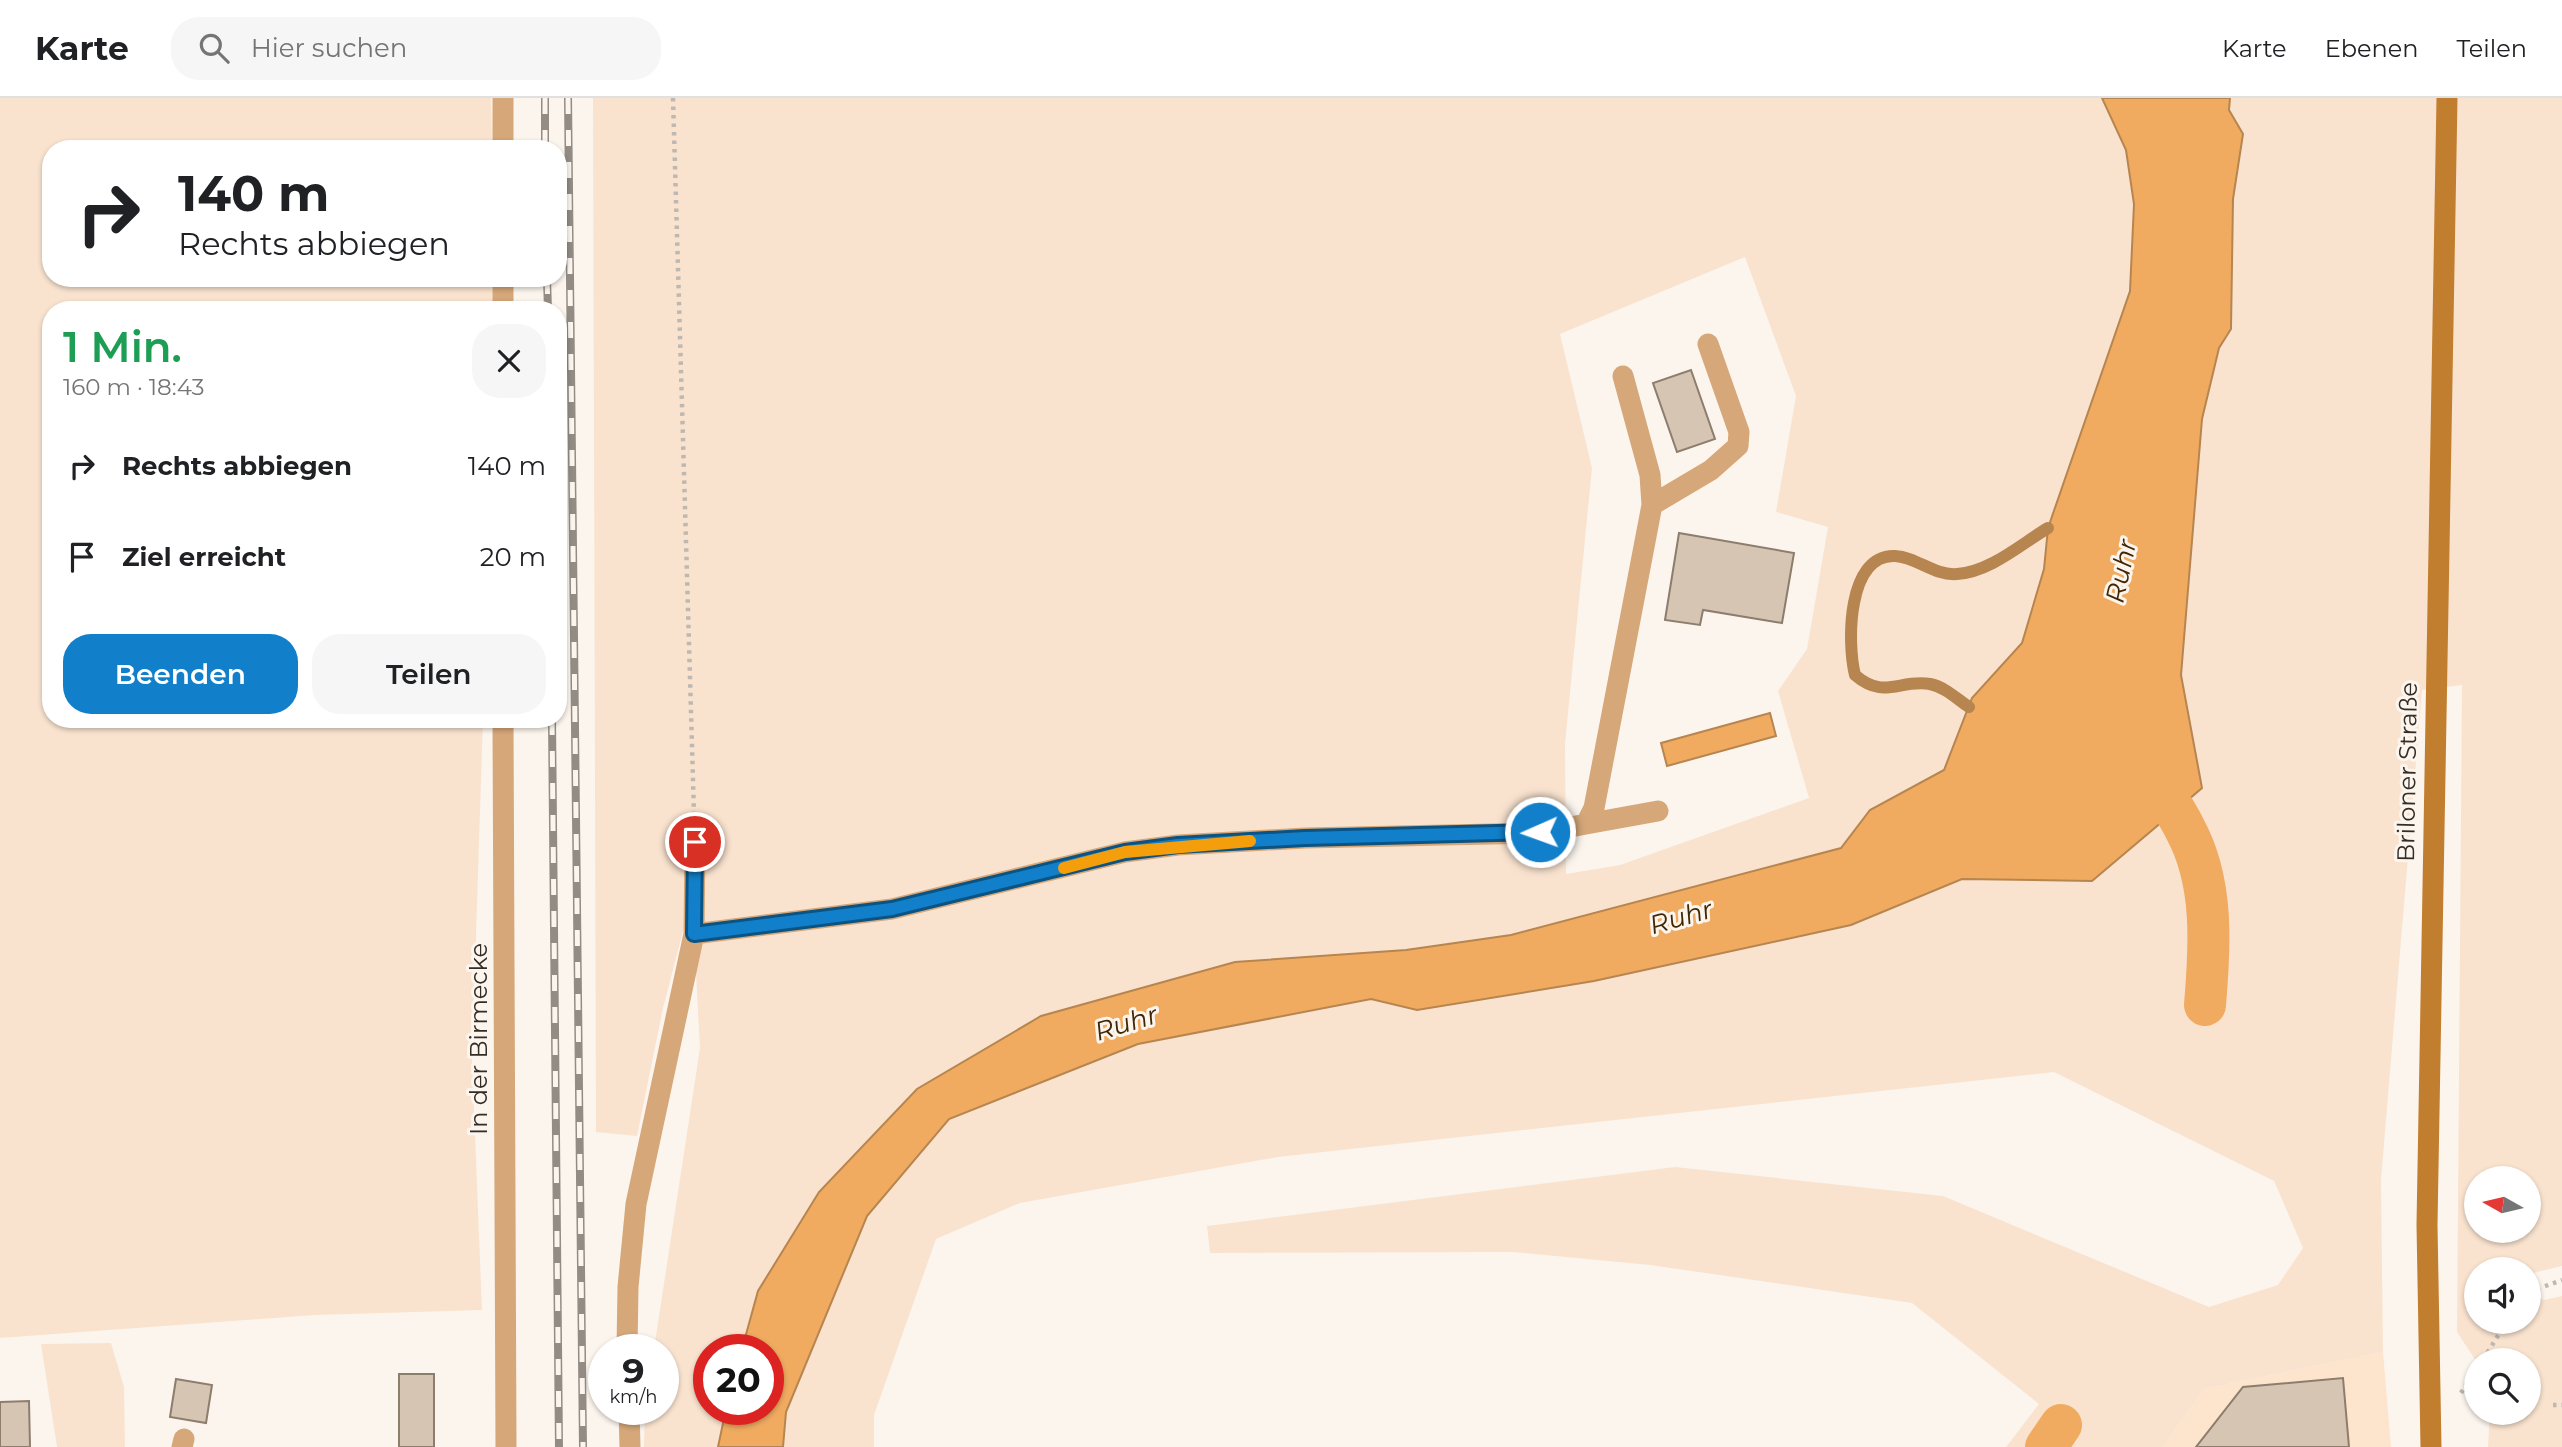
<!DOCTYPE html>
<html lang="de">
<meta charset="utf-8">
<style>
:root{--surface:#fff;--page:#f6f6f6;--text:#202124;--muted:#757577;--line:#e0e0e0;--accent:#117fc9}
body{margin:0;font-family:Montserrat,sans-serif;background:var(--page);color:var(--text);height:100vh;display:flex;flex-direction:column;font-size:26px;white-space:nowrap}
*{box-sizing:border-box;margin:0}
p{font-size:23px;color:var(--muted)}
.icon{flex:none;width:38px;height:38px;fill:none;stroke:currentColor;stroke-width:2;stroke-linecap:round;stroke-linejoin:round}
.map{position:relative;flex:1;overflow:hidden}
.panel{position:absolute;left:42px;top:203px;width:525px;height:427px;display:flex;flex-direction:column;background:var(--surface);border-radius:28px;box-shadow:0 2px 5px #0004}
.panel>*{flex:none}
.guide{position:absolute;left:42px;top:42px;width:525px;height:147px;border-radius:28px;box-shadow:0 2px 5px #0004;background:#fff;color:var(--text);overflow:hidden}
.needle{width:46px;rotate:278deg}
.fabs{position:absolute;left:2464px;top:1068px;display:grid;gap:14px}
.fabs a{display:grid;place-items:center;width:77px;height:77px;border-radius:50%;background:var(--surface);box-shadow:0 2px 5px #0004;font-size:35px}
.speed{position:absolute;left:588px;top:1236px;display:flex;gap:14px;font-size:35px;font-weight:700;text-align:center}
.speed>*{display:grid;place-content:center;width:91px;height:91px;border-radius:50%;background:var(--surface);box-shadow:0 2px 5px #0004;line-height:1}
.speed small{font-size:18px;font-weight:400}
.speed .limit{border:10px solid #d22;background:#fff;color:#111}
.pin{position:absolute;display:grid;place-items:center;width:60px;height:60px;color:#fff;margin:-30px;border:4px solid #fff;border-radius:50%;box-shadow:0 2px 7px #0007}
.me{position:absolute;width:77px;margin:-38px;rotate:268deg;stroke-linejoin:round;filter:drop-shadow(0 0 5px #0008)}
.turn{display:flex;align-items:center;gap:24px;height:147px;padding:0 21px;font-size:32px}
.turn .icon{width:91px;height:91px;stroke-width:2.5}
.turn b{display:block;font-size:49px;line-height:60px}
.round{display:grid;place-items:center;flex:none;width:74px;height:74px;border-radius:28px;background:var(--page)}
.headline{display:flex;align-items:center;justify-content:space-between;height:119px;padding:0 21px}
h1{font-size:42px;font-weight:600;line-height:52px;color:#1e9e55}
.action{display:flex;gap:14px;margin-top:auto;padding:14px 21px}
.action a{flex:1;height:80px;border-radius:28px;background:var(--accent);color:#fff;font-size:28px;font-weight:600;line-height:80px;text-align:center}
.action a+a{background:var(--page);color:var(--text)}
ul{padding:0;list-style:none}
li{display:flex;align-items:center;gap:21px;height:91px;padding:0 21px}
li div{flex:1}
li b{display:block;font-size:26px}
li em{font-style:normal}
header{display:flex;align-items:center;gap:42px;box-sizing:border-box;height:98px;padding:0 35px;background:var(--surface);border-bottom:2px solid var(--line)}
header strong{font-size:33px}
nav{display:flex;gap:38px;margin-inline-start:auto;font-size:24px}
.search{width:490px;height:63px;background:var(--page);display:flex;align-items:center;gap:18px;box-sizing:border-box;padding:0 24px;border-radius:28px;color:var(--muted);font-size:26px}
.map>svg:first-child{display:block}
.built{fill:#fde4cd}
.green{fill:#f9e3cf;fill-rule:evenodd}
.water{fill:#f0ab61;stroke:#b7854f;stroke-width:2}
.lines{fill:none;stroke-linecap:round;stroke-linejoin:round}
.stream{stroke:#b7854f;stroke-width:12}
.canal{stroke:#f0ab61;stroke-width:42}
.building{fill:#d7c5b4;stroke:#8d7d6d;stroke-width:2}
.path{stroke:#bfb8b1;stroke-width:4.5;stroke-dasharray:3.5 5;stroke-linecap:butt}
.lane{stroke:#d5a779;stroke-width:21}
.street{stroke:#d5a779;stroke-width:21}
.secondary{stroke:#c27e2f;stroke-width:21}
.rail-casing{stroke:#938c85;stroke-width:8}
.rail{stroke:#fcf5ee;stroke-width:5;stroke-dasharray:16;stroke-linecap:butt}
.route-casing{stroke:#0b5383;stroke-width:18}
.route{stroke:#117fc9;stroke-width:12}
.slow{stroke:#f59e0b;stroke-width:12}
.labels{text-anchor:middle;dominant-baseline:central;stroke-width:6;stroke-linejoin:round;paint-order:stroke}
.street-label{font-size:24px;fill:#332d26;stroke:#fcf5ee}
.water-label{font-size:26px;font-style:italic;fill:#422705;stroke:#fcf5ee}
</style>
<header>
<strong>Karte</strong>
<div class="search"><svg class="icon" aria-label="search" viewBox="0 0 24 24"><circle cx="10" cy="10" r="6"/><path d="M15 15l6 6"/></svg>Hier suchen</div>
<nav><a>Karte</a><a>Ebenen</a><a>Teilen</a></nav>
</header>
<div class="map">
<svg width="2562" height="1349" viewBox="0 0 2562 1349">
<rect width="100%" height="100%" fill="#fcf5ee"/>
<path class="built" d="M2383,1254L2391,1349H2163L2204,1291Z"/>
<path class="green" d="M0,0H491L492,51H51V180H492L493,212H51V621H483L472,962L482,1212L315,1217L0,1240Z
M593,0H2102L2126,52L2134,106L2130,193L2048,430L2044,471L2022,545L1972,600L1944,672L1870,712L1841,749L1511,837L1406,852L1041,918L758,1193L742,1251H709V1311H726L718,1349H644L645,1311H663V1251H654L700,950L692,799L663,910L637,1038L596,1034ZM1745,159L1796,298L1776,414L1828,429L1807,551L1778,593L1809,700L1620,767L1566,776L1565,646L1592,370L1560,236Z
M2230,0H2562V1168L2529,1176V1171H2476V1223H2529V1195L2544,1202L2562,1198V1349H2488L2490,1314H2529V1262L2476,1263L2457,1234L2462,587L2422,592L2381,1082L2383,1254L2204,1291L2163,1349H2006L2039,1306L1912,1205L1650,1167L1513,1154L1210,1155L1207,1128L1675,1069L1943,1098L2209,1209L2278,1187L2303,1150L2274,1083L2054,974L1278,1059L1020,1105L936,1141L874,1317V1349H783L786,1314L867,1118L949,1021L1138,946L1371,901L1417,912L1594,883L1851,827L1962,781L2092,783L2202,690L2181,577L2202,321L2219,250L2231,230L2233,101L2243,36L2229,12ZM2476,1080H2529V1132H2476Z
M111,1245L124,1289L125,1349H57L41,1246Z"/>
<path class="water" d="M2102,0H2230L2229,12L2243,36L2233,101L2231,231L2219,250L2202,321L2181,577L2202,690L2092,783L1962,781L1851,827L1594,883L1417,912L1371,901L1138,946L949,1021L867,1118L786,1314L783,1349H718L726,1311H768V1251H742L758,1193L819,1094L917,991L1041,918L1235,864L1406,852L1511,837L1841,750L1870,712L1944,672L1972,600L2022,545L2044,471L2048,430L2130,193L2134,106L2126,52Z
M1770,615L1776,638L1667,668L1661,645Z"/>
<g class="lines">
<path class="stream" d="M1969,609C1957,601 1945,589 1930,586C1899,581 1884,602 1855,577C1847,545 1847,456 1895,458C1917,459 1934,478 1957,476C1990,474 2021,446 2048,430"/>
<path class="canal" d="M2145,666C2158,688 2174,708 2185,731C2214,784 2210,848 2205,907
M2046,1349L2061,1327"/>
</g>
<path class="building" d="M1691,272L1715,341L1677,354L1653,285Z
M1679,435L1794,455L1782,525L1703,512L1700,527L1665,522Z
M399,1276H434V1349H399Z
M2343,1280L2349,1349H2196L2243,1289Z
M176,1281L212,1287L206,1325L170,1319Z
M29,1303L30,1349H0V1304Z"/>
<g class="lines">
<path class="path" d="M673,0L694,716
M2529,1194L2562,1182
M2483,1262L2507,1223
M2461,1295L2476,1271
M2553,1307H2562"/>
<path class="lane" d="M1652,407L1711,372L1738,348L1739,334L1708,246
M1586,726L1658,713
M694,836L892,811L1125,754L1178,747L1305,740L1540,735L1586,726L1594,710L1652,407L1650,377L1623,278
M627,1251L628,1189L636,1106L694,836L695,744
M629,1311L630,1349"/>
<path class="street" d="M503,0V51
M503,180V212
M503,621L506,1349
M182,1349L184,1341"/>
<path class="secondary" d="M2431,1349L2427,1127L2447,0"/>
<g class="rail-casing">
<path id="rail" d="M545,0V51
M568,0L583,1349
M547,180L548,212
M552,621L559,1349"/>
</g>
<use href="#rail" class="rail"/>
</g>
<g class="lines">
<g class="route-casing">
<path id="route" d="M695,744L694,836L892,811L1125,754L1178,747L1305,740L1540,734"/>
</g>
<use href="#route" class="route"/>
<path class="slow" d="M1064,770L1125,754L1250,743"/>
</g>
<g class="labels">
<g class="street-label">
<text transform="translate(2407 674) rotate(-89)">Briloner Straße</text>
<text transform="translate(478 941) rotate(-90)">In der Birmecke</text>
</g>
<g class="water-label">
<text transform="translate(2121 473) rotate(-78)">Ruhr</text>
<text transform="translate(1681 819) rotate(-16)">Ruhr</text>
<text transform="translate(1126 925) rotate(-17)">Ruhr</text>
</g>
</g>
</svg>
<div class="fabs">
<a><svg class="needle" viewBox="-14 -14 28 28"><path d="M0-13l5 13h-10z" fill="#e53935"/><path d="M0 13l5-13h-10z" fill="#757577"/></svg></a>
<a><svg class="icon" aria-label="sound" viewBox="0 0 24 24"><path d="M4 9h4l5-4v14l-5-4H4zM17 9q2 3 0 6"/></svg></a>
<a><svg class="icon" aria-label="search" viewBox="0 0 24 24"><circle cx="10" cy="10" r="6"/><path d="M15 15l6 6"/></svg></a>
</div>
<div class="speed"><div>9<small>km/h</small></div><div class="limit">20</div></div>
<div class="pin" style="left:695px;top:744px;background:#d93025"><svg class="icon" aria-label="arrive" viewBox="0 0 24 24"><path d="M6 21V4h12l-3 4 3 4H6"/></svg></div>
<svg class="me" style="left:1540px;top:734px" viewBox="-20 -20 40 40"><circle r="17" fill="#117fc9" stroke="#fff" stroke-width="3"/><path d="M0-11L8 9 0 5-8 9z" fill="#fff"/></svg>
<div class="guide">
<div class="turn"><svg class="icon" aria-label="right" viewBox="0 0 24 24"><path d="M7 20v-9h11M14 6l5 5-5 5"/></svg><div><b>140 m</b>Rechts abbiegen</div></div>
</div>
<section class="panel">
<div class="headline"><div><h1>1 Min.</h1><p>160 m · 18:43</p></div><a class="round"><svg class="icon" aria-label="close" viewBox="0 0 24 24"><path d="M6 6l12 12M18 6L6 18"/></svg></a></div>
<ul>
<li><svg class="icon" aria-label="right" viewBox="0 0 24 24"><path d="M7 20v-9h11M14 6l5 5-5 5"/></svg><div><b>Rechts abbiegen</b></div><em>140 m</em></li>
<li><svg class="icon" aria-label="arrive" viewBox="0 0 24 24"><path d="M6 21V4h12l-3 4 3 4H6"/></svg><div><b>Ziel erreicht</b></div><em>20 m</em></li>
</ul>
<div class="action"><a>Beenden</a><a>Teilen</a></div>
</section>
</div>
